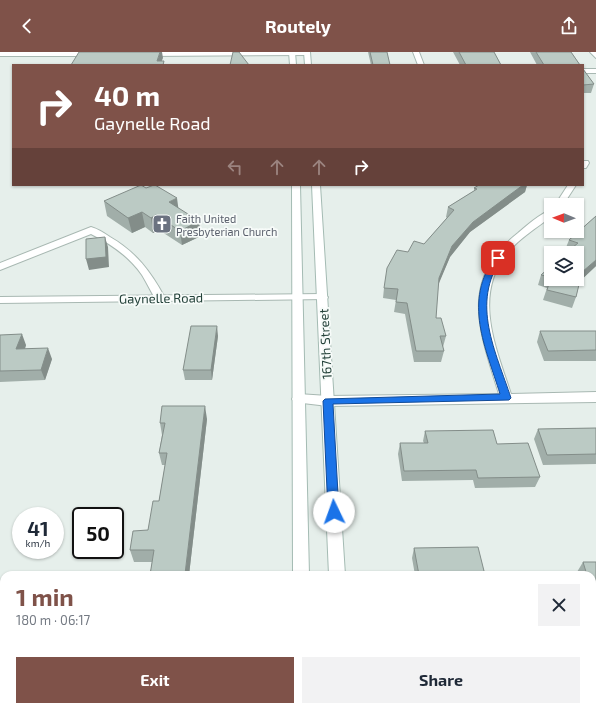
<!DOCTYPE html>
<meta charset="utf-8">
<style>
:root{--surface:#fff;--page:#f2f2f3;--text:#1f2937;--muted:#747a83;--accent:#7f5249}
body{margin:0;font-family:"Exo 2",sans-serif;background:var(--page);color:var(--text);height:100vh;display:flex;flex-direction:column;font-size:15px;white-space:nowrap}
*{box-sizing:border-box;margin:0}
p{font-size:13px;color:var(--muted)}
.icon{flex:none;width:22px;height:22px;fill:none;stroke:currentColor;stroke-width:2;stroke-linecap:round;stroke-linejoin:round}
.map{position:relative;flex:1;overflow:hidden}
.sheet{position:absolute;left:0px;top:519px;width:596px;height:140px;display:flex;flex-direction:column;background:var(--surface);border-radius:12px 12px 0 0;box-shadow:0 1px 3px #0004}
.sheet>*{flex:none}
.guide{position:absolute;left:12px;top:12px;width:572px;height:122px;border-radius:0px;box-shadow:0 1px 3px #0004;background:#7f5249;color:#fff;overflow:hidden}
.needle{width:26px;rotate:271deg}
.buttons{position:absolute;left:544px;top:146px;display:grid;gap:8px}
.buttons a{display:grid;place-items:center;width:40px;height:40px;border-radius:0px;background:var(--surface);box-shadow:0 1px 3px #0004;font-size:20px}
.speed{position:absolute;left:12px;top:455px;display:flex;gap:8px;font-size:20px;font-weight:700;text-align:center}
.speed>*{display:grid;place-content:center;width:52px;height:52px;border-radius:50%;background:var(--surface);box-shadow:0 1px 3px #0004;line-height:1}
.speed small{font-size:10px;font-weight:400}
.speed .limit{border:2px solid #111;border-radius:6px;background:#fff;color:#111}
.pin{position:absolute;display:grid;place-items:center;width:34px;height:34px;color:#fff;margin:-17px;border-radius:8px;box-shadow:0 2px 6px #0006}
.me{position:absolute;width:44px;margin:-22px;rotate:357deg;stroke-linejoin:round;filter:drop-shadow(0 0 3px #0008)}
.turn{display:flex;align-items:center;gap:14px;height:84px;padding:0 16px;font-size:18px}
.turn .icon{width:52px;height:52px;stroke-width:2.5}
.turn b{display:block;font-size:28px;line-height:34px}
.lanes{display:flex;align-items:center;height:38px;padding:0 16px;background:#0003;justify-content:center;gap:20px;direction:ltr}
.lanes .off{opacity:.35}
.round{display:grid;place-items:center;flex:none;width:42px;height:42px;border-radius:0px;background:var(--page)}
.overview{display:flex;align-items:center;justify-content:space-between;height:68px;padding:0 16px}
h1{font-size:24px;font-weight:700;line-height:30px;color:var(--accent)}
.action{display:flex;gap:8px;margin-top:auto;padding:8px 16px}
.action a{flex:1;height:46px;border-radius:0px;background:var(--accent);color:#fff;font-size:16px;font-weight:700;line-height:46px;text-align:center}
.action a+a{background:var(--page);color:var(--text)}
header{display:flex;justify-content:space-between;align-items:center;height:52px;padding:0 16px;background:var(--accent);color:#fff;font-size:18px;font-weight:700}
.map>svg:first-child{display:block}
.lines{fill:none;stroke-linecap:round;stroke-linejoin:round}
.lane-casing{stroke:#a8b8b2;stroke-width:2}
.street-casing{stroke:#a8b8b2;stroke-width:2}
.secondary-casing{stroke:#a4bbb3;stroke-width:2}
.lane{fill:#fff;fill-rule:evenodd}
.street{fill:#fff;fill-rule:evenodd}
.secondary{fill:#fff;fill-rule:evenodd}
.wall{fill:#a1aea9}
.shaded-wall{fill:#838d89}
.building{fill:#bbcac4;stroke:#838d89}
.route{fill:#1a73e8;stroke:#114b97}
.labels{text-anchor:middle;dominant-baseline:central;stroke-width:3.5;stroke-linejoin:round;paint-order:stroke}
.far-worship-label{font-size:11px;fill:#5b616d;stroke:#f7fbf9;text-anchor:start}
.street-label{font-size:13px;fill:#24423a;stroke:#f7fbf9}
</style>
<header><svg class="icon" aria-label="back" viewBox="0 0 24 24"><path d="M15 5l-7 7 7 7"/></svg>Routely<svg class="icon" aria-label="share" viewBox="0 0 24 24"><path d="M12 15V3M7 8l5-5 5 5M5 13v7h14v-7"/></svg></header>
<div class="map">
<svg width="596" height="659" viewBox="0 0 596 659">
<rect width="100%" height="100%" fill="#e6efeb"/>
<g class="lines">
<g class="lane-casing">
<path id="lane" d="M91,175C98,177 104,181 110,185C136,200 151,220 165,246L164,248H156C151,240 147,231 142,223C129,204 111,192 91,182L0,218V211Z"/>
</g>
<g class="street-casing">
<path id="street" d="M0,0H93L96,2L93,4H0Z
M307,0L310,2L309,3L147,4L144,2L147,0Z
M413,0H419L424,13H418Z
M590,0H596V6Z
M583,17H596V21H583Z
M583,109H588L589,111L586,116H583Z
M568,133H576L563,153H555Z
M551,158V165C536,176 520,186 508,200C472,243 496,296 511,342L596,340V350L328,354L294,350L292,347L294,344L298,342L328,344L499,342C480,280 458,228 518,181C526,174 541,161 551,158Z
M323,242L328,245L327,247L0,251V245Z
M592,638H596V656L590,655H592Z"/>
</g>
<g class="secondary-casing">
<path id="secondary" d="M289,0H295L296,13H290Z
M304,0H310L311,13H305Z
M292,133H300L309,523H293Z
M312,133H320L345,523H329Z
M293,655H311V659H293Z
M334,655H352L353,659H335Z"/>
</g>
<use href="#lane" class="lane"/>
<use href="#street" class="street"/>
<use href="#secondary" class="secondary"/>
</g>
<path class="wall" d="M368,0H387L390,13H371Z
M453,0H494L501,13H460Z
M530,0H571L580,13H537Z
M583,17L594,32L591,41H583Z
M479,133H527L525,140L470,180L450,205L438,232L436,266L446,284L443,295H442L444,299L441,310H414L405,262L394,260L396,248L383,246L384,236L408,200L424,192L447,166L446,165L448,155L474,139V136Z
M104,149L178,156L201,184L182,193L159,178L153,181L145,175L132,181L107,164Z
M596,164V214L580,229L576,245L572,256L543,248L547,236L538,233L541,223L568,199L565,198L569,188Z
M540,279H596V309H544L537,290Z
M0,283L26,293L25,297L52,307L45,328L0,330Z
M218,284L212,328H185L183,318Z
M207,367L189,523H150L152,510H134L130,498L148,478L159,449L165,413H162L159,401L162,383L160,371Z
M596,376V412L543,413L534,387L538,377Z
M425,379L497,392L540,425L535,435L475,436L473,428L402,429L398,402L400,391H424L423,389Z
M414,496L485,523H415L412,506Z
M583,510H596V557H592V523H578L577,520Z
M171,655L170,659H119L118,658Z"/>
<path class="shaded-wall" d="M160,0H162L163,6L160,13L157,9Z
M523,133H527L525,140L470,180L450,205L437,236L439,226L452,194L473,170Z
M177,146L179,161L169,150Z
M142,160L145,175L132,181L128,166Z
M156,163L159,178L153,181L151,166Z
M199,169L201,184L182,193L180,179Z
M105,185L108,195L109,215L89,218L86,207Z
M596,208V214L578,231L582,220Z
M217,274L218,284L212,328L211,318Z
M22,282L26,293L21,308L16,297Z
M48,296L52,307L45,328L41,318Z
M205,354L207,367L189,523H185Z
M166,655H171L170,659H166Z"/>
<path class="building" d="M79,0H160L157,9H164L163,13H71Z
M233,0H239L249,13H230Z
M370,0H387L390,13H373Z
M459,0H494L501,13H466Z
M536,0H571L580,13H544Z
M583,17L594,32L583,33Z
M141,133L146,136L154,133H155L177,146L169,150L199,169L180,179L156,163L151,166L142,160L128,166L104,149Z
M479,133H523L473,170L452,194L439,226L436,266H441L446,284H440L444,299H416L407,251L396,250L398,237L384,236L387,216L397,198L408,200L414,189L424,192L454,158L448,155L477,137L474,136Z
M596,164V208L582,220L576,245L547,238L551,225L541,223L551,214V227H577V201H566L578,191L569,188Z
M105,185L106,205L86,207V187Z
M191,274H217L211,318H183Z
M540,279H596V298L548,299Z
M22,282L16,297L48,296L41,318L0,319V283Z
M162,354H205L185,522H182V523H150L154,498H130L133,479L148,478L153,449H159L167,401H159L165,371H160Z
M596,376V402L547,403L538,377Z
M493,378L497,392L528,391L540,425L478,426L476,418L404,419L400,391H428L425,379Z
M478,495L485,523H419L414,496Z
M583,510H596V548H592V523H587Z
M118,655H166V657L118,658Z"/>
<path class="route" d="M496,204H501L502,206C470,251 496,300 511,346L509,348L333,352L339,460L337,463L334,464L330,463L328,460L323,349L325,347L500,342C486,296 462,249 496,204Z"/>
<defs>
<g id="church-square" transform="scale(1)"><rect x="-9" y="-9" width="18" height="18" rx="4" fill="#6b7280" stroke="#f7fbf9"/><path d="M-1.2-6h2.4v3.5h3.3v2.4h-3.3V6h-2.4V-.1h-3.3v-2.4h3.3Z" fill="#fff"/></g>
</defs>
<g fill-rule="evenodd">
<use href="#church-square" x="162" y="172"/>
</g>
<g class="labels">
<g class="far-worship-label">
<text x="176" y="166">Faith United<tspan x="176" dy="13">Presbyterian Church</tspan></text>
</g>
<g class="street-label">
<text transform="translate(161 246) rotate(-1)">Gaynelle Road</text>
<text transform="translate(325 292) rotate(-93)">167th Street</text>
</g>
</g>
</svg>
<div class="buttons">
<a><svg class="needle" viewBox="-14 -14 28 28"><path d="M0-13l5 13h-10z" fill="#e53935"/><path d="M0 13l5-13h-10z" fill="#747a83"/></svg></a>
<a><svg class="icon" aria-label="layers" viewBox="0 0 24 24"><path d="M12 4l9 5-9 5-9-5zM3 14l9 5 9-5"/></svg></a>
</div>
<div class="speed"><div>41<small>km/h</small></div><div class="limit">50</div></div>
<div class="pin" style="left:498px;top:206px;background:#d93025"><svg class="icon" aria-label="arrive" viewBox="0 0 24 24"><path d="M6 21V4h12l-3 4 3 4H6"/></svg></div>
<svg class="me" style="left:334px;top:460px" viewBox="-20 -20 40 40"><circle r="19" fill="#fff"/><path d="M0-13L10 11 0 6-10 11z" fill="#1a73e8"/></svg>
<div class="guide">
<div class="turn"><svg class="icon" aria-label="right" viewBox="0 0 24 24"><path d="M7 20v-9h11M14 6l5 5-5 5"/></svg><div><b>40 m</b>Gaynelle Road</div></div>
<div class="lanes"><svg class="icon off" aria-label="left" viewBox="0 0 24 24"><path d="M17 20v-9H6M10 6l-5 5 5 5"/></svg><svg class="icon off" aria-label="ahead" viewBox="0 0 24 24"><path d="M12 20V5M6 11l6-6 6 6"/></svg><svg class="icon off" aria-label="ahead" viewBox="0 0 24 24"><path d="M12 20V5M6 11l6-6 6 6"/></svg><svg class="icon" aria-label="right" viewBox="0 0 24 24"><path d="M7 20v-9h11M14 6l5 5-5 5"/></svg></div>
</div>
<section class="sheet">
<div class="overview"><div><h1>1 min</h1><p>180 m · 06:17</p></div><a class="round"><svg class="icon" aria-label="close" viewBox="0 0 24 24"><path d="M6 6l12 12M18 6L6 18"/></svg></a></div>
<div class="action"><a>Exit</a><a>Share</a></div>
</section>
</div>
